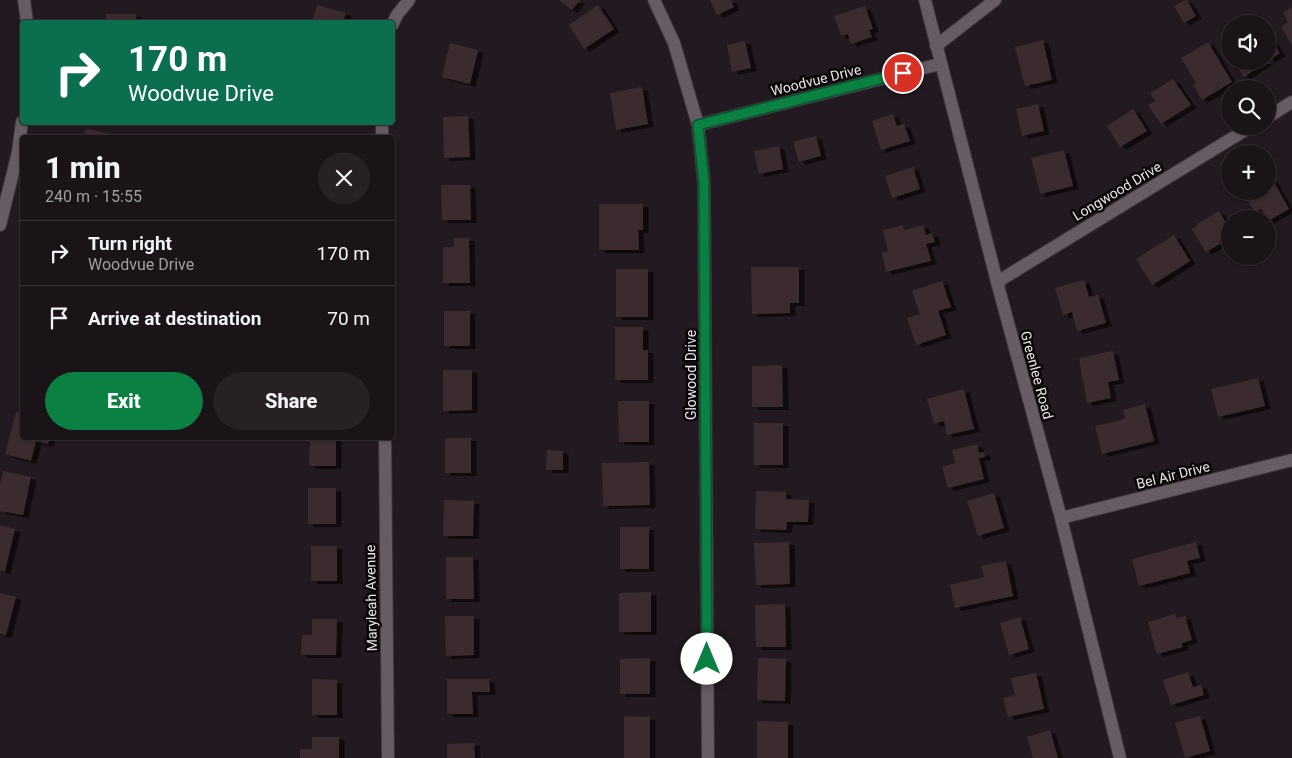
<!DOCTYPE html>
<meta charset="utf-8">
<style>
:root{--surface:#1a1318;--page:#272025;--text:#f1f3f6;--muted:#9f9ea2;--line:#383237;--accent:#0b8043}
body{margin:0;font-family:Roboto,sans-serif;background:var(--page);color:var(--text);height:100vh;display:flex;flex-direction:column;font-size:19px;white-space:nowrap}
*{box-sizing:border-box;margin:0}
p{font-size:16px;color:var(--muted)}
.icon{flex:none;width:28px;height:28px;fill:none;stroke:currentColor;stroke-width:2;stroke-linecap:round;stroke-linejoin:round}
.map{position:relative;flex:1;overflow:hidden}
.drawer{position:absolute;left:20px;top:135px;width:375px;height:305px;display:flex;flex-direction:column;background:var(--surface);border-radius:5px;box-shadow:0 1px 4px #0004,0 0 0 1px var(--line)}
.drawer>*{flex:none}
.banner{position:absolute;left:20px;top:20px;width:375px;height:105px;border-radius:5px;box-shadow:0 1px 4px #0004,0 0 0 1px var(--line);background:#0b6e4f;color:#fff;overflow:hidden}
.fabs{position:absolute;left:1221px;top:15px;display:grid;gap:10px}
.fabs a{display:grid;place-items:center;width:55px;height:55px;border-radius:50%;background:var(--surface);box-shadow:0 1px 4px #0004,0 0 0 1px var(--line);font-size:25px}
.pin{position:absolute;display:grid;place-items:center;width:42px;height:42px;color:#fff;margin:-21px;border:2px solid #fff;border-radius:50%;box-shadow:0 1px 5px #0007}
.me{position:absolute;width:55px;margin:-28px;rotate:0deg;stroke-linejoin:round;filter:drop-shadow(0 0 4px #0008)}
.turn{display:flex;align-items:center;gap:18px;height:105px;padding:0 25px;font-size:22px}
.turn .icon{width:65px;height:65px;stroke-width:2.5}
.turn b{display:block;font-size:35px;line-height:42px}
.round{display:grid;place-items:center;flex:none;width:52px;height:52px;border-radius:26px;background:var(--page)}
.summary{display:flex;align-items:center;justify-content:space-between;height:85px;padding:0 25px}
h1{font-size:30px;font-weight:800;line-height:38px}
.primary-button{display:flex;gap:10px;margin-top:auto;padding:10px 25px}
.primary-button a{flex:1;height:58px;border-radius:30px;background:var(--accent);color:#fff;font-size:20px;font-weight:800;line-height:58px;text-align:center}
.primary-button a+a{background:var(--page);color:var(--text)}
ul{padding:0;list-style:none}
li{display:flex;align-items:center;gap:15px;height:65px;padding:0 25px;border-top:1px solid var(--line)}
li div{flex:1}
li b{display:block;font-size:19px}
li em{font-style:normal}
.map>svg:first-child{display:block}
.building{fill:#3b2c2f;filter:url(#shadow)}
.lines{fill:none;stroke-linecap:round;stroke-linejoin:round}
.street-casing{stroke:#3d353b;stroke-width:14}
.street{stroke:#675b64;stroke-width:12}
.route-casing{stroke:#07532c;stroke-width:12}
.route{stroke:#0b8043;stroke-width:9}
.labels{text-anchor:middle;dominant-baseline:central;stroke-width:5;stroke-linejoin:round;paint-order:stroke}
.street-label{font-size:14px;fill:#ebe3e9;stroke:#0a0608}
</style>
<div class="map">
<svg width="1292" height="758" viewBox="0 0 1292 758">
<defs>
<filter id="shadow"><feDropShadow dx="5.5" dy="3" stdDeviation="0" flood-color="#0009"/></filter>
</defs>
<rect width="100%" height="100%" fill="#231920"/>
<path class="building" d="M559,0H580L572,10Z
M710,0H731L734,7L717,15Z
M1185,0H1187L1196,16L1184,23L1174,6Z
M317,5L346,13L343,22H312Z
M598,5L614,29L584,49L569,25Z
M865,6L873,29L869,30L872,37L851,44L848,34L841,36L834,16Z
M1292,7V45L1281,27L1288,22L1283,13Z
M106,14H136V22H106Z
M1268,35L1280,53L1244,77L1234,61H1268Z
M1043,40L1052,80L1025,86L1015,47Z
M745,41L751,68L732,72L727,45Z
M1208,42L1232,82L1202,100L1193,84L1196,83L1181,58Z
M450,43L478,50L470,84L442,77Z
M1173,79L1191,105L1161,124L1148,105L1155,101L1150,93Z
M642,87L648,124L616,130L610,93Z
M1038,104L1044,131L1022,136L1016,109Z
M1133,109L1147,131L1120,147L1107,126Z
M893,114L897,126L904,124L910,141L881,150L872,121Z
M468,116L470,157L444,158L443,117Z
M86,129L112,134L111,138H84Z
M816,136L821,156L799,162L793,142Z
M779,146L783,169L759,174L754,151Z
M1064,150L1073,186L1040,194L1031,158Z
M913,167L920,189L892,198L885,176Z
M1272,179L1289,209L1268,221L1261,209L1255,212L1244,194L1250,191H1268V181Z
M441,185H470L471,220H442Z
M599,204H643V230H638L639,250H599Z
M1219,211L1230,230L1226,233L1230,238L1206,252L1192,229L1198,225L1197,224Z
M903,225L904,230L923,225L926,235L932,233L935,242L926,244L931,261L886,272L882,253L888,251L883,230Z
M1174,235L1190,261L1152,285L1136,259Z
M454,238H469L470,283H443V247H454Z
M751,267H799V303H790V313L752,314Z
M616,269H648V317H616Z
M1084,280L1089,297L1098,295L1106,323L1077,331L1072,312L1063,315L1055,288Z
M942,281L951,307L938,311L946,335L916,345L907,318L920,314L912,291Z
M444,311H470V346H444Z
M615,327H643V350H648V380H615Z
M1113,351L1119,380L1108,382L1111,398L1087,403L1079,358Z
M782,365L783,407H752V366Z
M443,370H472V410L443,411Z
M1258,378L1265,406L1218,417L1211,389Z
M964,389L974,429L947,435L944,421L934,424L927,399Z
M618,401H649V442H619Z
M1145,404L1154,441L1102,454L1095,426L1125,419L1123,410Z
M16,412L22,414V438H50L48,444L36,441L31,461L5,454Z
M754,423H783V465H754Z
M310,438H336V466H309Z
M445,438H471V473H445Z
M977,444L979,453L984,452L985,457L979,458L984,479L948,488L942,467L955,463L952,450Z
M547,450L563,451V470H546Z
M649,462L650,505L603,506L602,463Z
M3,471L31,477L23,515L0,511V486Z
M308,488H336V524H308Z
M756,491L786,492V499L809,500L808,522H787L786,530L755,529Z
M994,493L1004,528L978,536L967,501Z
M444,500L474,501L473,536H443Z
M0,525L15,529L5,571L0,570Z
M620,527H649V569H620Z
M789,542L790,584L756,585L754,543Z
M1196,542L1200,558L1187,561L1190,573L1139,586L1132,559Z
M311,546H337V581H311Z
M446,557H473L474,599H446Z
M1006,561L1013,596L955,608L950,585L984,577L981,566Z
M651,592V632H619V593Z
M0,593L16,597L6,635L0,634Z
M785,604L786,647H756L755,605Z
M1175,614L1176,618L1185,616L1192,640L1182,643L1183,647L1157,654L1148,622Z
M445,616H474V655L446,656Z
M1020,617L1029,649L1009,655L1000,623Z
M312,619H337L336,655H301L302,635H312Z
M650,658V694H620V659Z
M758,658L786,659L785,701L757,700Z
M1188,672L1193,687L1201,685L1204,695L1171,705L1163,680Z
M1036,673L1044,709L1008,717L1003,698L1015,695L1011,678Z
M312,679L337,680V715H312Z
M447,679H489L490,692H472L473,714H447Z
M624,716L650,717V758H624Z
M1200,716L1210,751L1185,758L1175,723Z
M757,721L788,722V758H757Z
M1050,730L1058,758H1033L1027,737Z
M312,737H339V758H300V749H312Z
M474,743L475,758H447V744Z"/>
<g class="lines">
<g class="street-casing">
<path id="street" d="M24,0L27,22
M654,0L674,43L698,125L704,183L708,758
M925,0L997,282L1061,518L1120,758
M392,25L397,15L409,0
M936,46L995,0
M1268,117L1292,102
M382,122V138
M698,125L940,64
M0,225L18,152L22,122
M997,282L1252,126
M385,438L388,758
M1061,518L1292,460"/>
</g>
<use href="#street" class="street"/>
</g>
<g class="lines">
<g class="route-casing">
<path id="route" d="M707,659L704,183L698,125L903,73"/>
</g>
<use href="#route" class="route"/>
</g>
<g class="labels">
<g class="street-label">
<text transform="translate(816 80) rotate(-14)">Woodvue Drive</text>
<text transform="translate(1117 191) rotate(-31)">Longwood Drive</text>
<text transform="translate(691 375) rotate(-90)">Glowood Drive</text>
<text transform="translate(1037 375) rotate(75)">Greenlee Road</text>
<text transform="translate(1173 475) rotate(-14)">Bel Air Drive</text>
<text transform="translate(371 598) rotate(-91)">Maryleah Avenue</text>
</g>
</g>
</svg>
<div class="fabs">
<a><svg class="icon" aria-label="sound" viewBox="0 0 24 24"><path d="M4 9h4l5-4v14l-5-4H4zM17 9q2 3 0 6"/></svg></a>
<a><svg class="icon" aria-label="search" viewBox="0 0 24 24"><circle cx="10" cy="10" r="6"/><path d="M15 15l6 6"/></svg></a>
<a>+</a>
<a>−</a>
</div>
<div class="pin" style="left:903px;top:73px;background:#d93025"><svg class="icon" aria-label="arrive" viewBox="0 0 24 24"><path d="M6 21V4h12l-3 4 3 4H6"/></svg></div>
<svg class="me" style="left:707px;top:659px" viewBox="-20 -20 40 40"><circle r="19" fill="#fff"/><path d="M0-13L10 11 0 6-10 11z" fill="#0b8043"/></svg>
<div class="banner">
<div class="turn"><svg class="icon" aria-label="right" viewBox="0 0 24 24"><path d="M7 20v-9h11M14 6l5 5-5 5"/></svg><div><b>170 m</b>Woodvue Drive</div></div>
</div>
<section class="drawer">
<div class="summary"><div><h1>1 min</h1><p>240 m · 15:55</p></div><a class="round"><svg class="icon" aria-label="close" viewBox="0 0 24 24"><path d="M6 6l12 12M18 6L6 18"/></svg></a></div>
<ul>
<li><svg class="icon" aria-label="right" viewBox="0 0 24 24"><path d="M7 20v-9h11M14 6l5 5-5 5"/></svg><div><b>Turn right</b><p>Woodvue Drive</p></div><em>170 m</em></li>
<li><svg class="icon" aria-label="arrive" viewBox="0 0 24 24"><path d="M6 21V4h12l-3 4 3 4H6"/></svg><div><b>Arrive at destination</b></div><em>70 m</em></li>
</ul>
<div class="primary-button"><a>Exit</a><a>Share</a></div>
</section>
</div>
